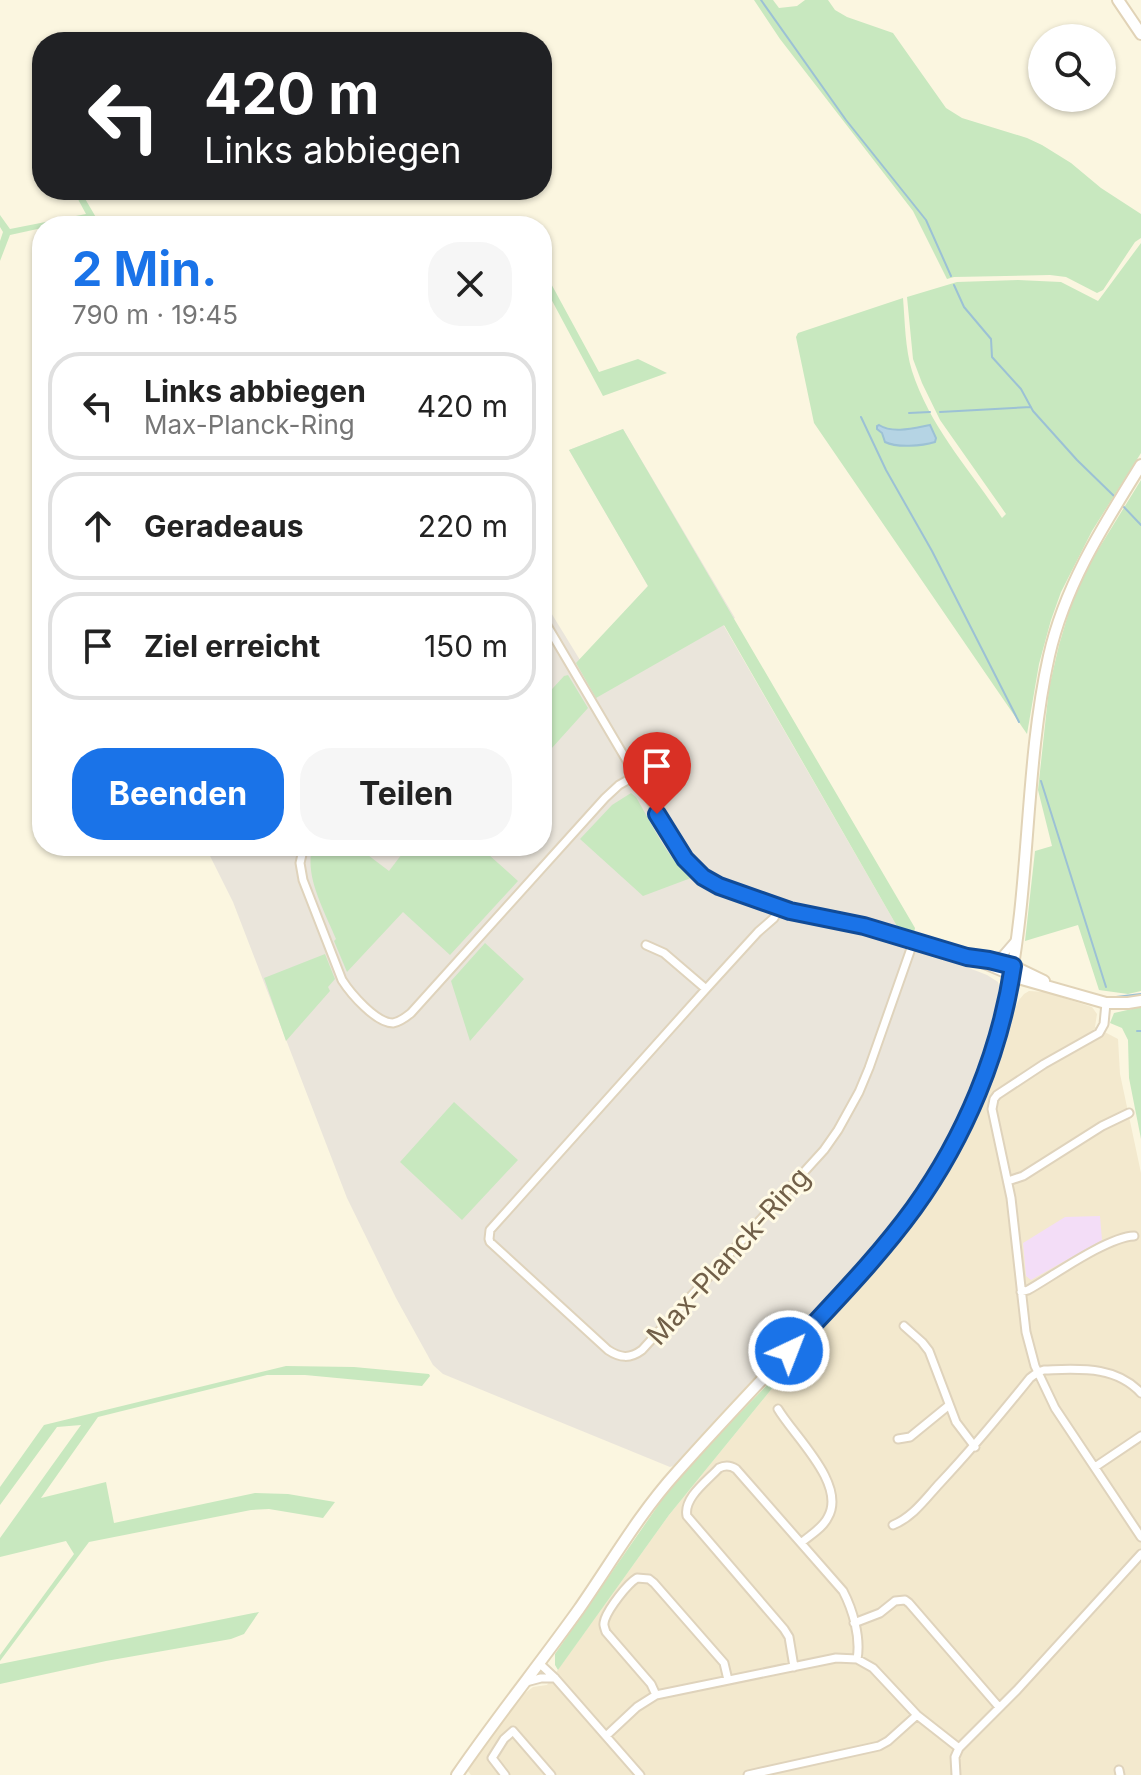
<!DOCTYPE html>
<html lang="de">
<meta charset="utf-8">
<style>
:root{--surface:#fff;--page:#f6f6f6;--text:#222;--muted:#767676;--line:#e0e0e0;--accent:#1a73e8}
body{margin:0;font-family:Inter,sans-serif;background:var(--page);color:var(--text);height:100vh;display:flex;flex-direction:column;font-size:30px;white-space:nowrap}
*{box-sizing:border-box;margin:0}
p{font-size:26px;color:var(--muted)}
.icon{flex:none;width:44px;height:44px;fill:none;stroke:currentColor;stroke-width:2;stroke-linecap:round;stroke-linejoin:round}
.map{position:relative;flex:1;overflow:hidden}
.panel{position:absolute;left:32px;top:216px;width:520px;height:640px;display:flex;flex-direction:column;background:var(--surface);border-radius:32px;box-shadow:0 2px 6px #0004}
.panel>*{flex:none}
.hud{position:absolute;left:32px;top:32px;width:520px;height:168px;border-radius:32px;box-shadow:0 2px 6px #0004;background:#202124;color:#fff;overflow:hidden}
.tools{position:absolute;left:1028px;top:24px;display:grid;gap:16px}
.tools a{display:grid;place-items:center;width:88px;height:88px;border-radius:50%;background:var(--surface);box-shadow:0 2px 6px #0004;font-size:40px}
.pin{position:absolute;display:grid;place-items:center;width:68px;height:68px;color:#fff;margin:-82px -34px;border-radius:50% 50% 50% 0;rotate:-45deg;box-shadow:0 0 8px #0007}
.pin .icon{rotate:45deg}
.me{position:absolute;width:88px;margin:-44px;rotate:43deg;stroke-linejoin:round;filter:drop-shadow(0 0 6px #0008)}
.turn{display:flex;align-items:center;gap:28px;height:168px;padding:0 40px;font-size:36px}
.turn .icon{width:104px;height:104px;stroke-width:2.5}
.turn b{display:block;font-size:56px;line-height:68px}
.round{display:grid;place-items:center;flex:none;width:84px;height:84px;border-radius:32px;background:var(--page)}
.headline{display:flex;align-items:center;justify-content:space-between;height:136px;padding:0 40px}
h1{font-size:48px;font-weight:700;line-height:60px;color:var(--accent)}
.cta{display:flex;gap:16px;margin-top:auto;padding:16px 40px}
.cta a{flex:1;height:92px;border-radius:32px;background:var(--accent);color:#fff;font-size:32px;font-weight:700;line-height:92px;text-align:center}
.cta a+a{background:var(--page);color:var(--text)}
ul{padding:0;list-style:none}
li{display:flex;align-items:center;gap:24px;height:108px;margin:0 16px 12px;padding:0 24px;border:4px solid var(--line);border-radius:32px}
li div{flex:1}
li b{display:block;font-size:30px}
li em{font-style:normal}
.map>svg:first-child{display:block}
.residential{fill:#f3e9ce}
.industrial{fill:#eae5db}
.education{fill:#f3ddf7}
.green{fill:#c8e8bf}
.water{fill:#b5d4e4;stroke:#9cc1d5;stroke-width:2}
.lines{fill:none;stroke-linecap:round;stroke-linejoin:round}
.stream{stroke:#9cc1d5;stroke-width:2}
.minor-casing{stroke:#dfd3bc;stroke-width:11}
.secondary-casing{stroke:#e1d3b7;stroke-width:14}
.minor{stroke:#fff;stroke-width:7}
.secondary{stroke:#fff;stroke-width:10}
.route-casing{stroke:#114b97;stroke-width:20}
.route{stroke:#1a73e8;stroke-width:14}
.labels{text-anchor:middle;dominant-baseline:central;stroke-width:6;stroke-linejoin:round;paint-order:stroke}
.street-label{font-size:28px;fill:#715f48;stroke:#fffae5}
</style>
<div class="map">
<svg width="1141" height="1775" viewBox="0 0 1141 1775">
<rect width="100%" height="100%" fill="#fbf6e0"/>
<path class="residential" d="M1029,991L1045,992L1092,1007L1097,1014L1095,1027L1118,1039L1120,1074L1141,1173V1775H471L467,1770L520,1697L533,1687L547,1685L669,1515L796,1359V1352L881,1258L924,1203L962,1140L1002,1046L1014,1010L1019,1000L1024,994Z"/>
<path class="industrial" d="M623,429L735,618L724,626L898,928L902,942L987,975L998,982L1001,995L989,1043L963,1111L949,1141L915,1193L858,1266L673,1466L670,1467L443,1374L433,1365L396,1298L347,1198L233,902L205,846H542V598L580,660L648,586L569,450Z"/>
<path class="education" d="M1100,1216L1102,1240L1031,1280L1026,1276L1023,1243L1065,1217Z"/>
<path class="green" d="M754,0H773L779,8L797,6L805,0H828L835,10L847,17L893,33L946,108L962,118L1027,138L1042,145L1071,163L1101,188L1141,214V238L1135,242L1103,290L1097,293L1066,277L1050,275L954,277L947,279L913,211L780,39Z
M73,190H80L101,226H94L90,219L54,226H42V228L10,235L0,261V241L3,232L0,227V215L10,229L86,214Z
M1141,243V453L1092,531L1061,592L1051,620L1039,664L1027,734L814,423L796,337L798,333L903,298C905,322 905,348 912,371C930,427 970,470 1002,518L1006,514L940,420L922,383L913,359L907,297L957,282L1018,280L1061,282L1098,301Z
M542,267L599,372L638,359L667,373L603,396L542,282Z
M623,429L915,928L914,933L898,928L724,625L596,698L576,663L648,586L569,450Z
M1141,480V991L1128,994L1099,990L1078,925L1025,941L1035,851L1052,846L1038,790L1049,688L1059,645L1070,608L1088,566Z
M568,675L588,708L542,759V700L564,676Z
M631,793L636,797C652,824 667,858 691,878L643,896L580,839L612,805Z
M313,846H356L389,871L408,846H479L518,881L450,955L403,912L347,972L334,941L336,939C325,912 303,874 313,846Z
M485,943L524,979L470,1041L451,981Z
M325,954L335,979L328,987L330,991L286,1041L264,978Z
M1141,1007V1139L1129,1078L1128,1040L1122,1028L1110,1023L1114,1013Z
M454,1102L518,1160L462,1220L400,1162Z
M796,1352V1359L669,1515L558,1670L555,1665V1654L666,1494L693,1461L771,1381Z
M286,1366L354,1367L429,1374L430,1376L422,1386L305,1375H267L98,1417L41,1498L106,1482L114,1523L255,1493L288,1494L335,1502L323,1518L269,1509L251,1510L89,1542L0,1661V1655L74,1554L66,1541L0,1557V1538L81,1425L57,1427L0,1505V1487L44,1425Z
M259,1612L244,1634L231,1639L106,1661L0,1684V1664Z"/>
<path class="water" d="M879,425C893,434 914,428 930,425L936,438L935,442C922,446 897,448 885,442L882,433L877,429V426Z"/>
<g class="lines">
<path class="stream" d="M761,0L846,120L926,220L951,276
M954,285L964,307L991,339L992,357L1021,389L1033,411L1077,460L1115,497
M940,412L1031,407
M909,413L930,412
M861,417L886,470L932,551L1019,722
M1122,505L1141,525
M1041,781L1106,987
M1116,997L1141,994
M1137,1031H1141"/>
<g class="minor-casing">
<path id="minor" d="M542,617L679,849L694,869L703,877L728,890L790,911L890,933L967,957L1011,976
M304,846L300,863L303,880L342,980C351,994 376,1023 393,1023C400,1022 406,1017 411,1013L605,798L619,785L635,776
M780,908L774,918L758,932L706,989L490,1230L489,1239L490,1242L608,1350C620,1358 630,1359 642,1350L824,1150L838,1130L859,1092L869,1068L914,940
M646,945L664,953L706,989
M976,958L1013,966
M991,960L1002,956L1015,941
M1106,1003L1104,1024L1099,1033L1044,1064L997,1095L994,1099L992,1109L1011,1198L1026,1332L1035,1366L1055,1408L1141,1537
M1008,1181L1023,1176L1102,1126L1129,1113
M1021,1292L1028,1290C1053,1276 1107,1237 1134,1236
M904,1326L922,1342L929,1351L956,1422L975,1447
M1038,1372L1044,1370C1079,1369 1115,1365 1141,1393
M778,1409C793,1435 847,1484 828,1517C823,1528 810,1535 801,1543
M898,1439L910,1437L948,1406
M1095,1467L1141,1436
M893,1525C913,1517 926,1498 940,1483C972,1449 1001,1414 1030,1378L1038,1372
M854,1623L880,1613L895,1601L905,1600L909,1603L999,1707
M539,1663L555,1678L640,1775
M794,1667L789,1637L784,1629L687,1516C683,1498 707,1481 719,1468C725,1465 730,1465 736,1469L843,1591C853,1610 861,1638 857,1659
M526,1682L541,1678H555
M656,1695L651,1684L606,1632C604,1626 603,1625 605,1619C609,1608 627,1584 637,1578L649,1579L654,1583L724,1663L728,1680
M606,1736L637,1707L656,1695L836,1658L857,1659L873,1668L917,1715L959,1748
M1119,1770L1120,1775
M505,1775L492,1758L504,1739L513,1731L551,1775
M748,1775L879,1746L888,1741L917,1715
M956,1775L955,1757L959,1748L1017,1690L1141,1554"/>
</g>
<g class="secondary-casing">
<path id="secondary" d="M1118,0L1141,34
M1013,966L1044,981
M1011,976L1106,1003H1128L1141,1001
M457,1775C496,1718 539,1665 579,1609C611,1563 639,1514 677,1472C724,1419 773,1368 822,1316C879,1253 934,1191 969,1113C986,1076 999,1037 1007,997C1031,885 1024,768 1049,656C1065,585 1103,526 1141,465"/>
</g>
<use href="#minor" class="minor"/>
<use href="#secondary" class="secondary"/>
</g>
<g class="lines">
<g class="route-casing">
<path id="route" d="M657,814L685,859L703,877L719,886L790,911L864,926L967,957L989,960L1013,966C1000,1053 965,1137 914,1208C877,1259 832,1304 789,1351"/>
</g>
<use href="#route" class="route"/>
</g>
<g class="labels">
<g class="street-label">
<text transform="translate(728 1256) rotate(-48)">Max-Planck-Ring</text>
</g>
</g>
</svg>
<div class="tools">
<a><svg class="icon" aria-label="search" viewBox="0 0 24 24"><circle cx="10" cy="10" r="6"/><path d="M15 15l6 6"/></svg></a>
</div>
<div class="pin" style="left:657px;top:814px;background:#d93025"><svg class="icon" aria-label="arrive" viewBox="0 0 24 24"><path d="M6 21V4h12l-3 4 3 4H6"/></svg></div>
<svg class="me" style="left:789px;top:1351px" viewBox="-20 -20 40 40"><circle r="17" fill="#1a73e8" stroke="#fff" stroke-width="3"/><path d="M0-11L8 9 0 5-8 9z" fill="#fff"/></svg>
<div class="hud">
<div class="turn"><svg class="icon" aria-label="left" viewBox="0 0 24 24"><path d="M17 20v-9H6M10 6l-5 5 5 5"/></svg><div><b>420 m</b>Links abbiegen</div></div>
</div>
<section class="panel">
<div class="headline"><div><h1>2 Min.</h1><p>790 m · 19:45</p></div><a class="round"><svg class="icon" aria-label="close" viewBox="0 0 24 24"><path d="M6 6l12 12M18 6L6 18"/></svg></a></div>
<ul>
<li><svg class="icon" aria-label="left" viewBox="0 0 24 24"><path d="M17 20v-9H6M10 6l-5 5 5 5"/></svg><div><b>Links abbiegen</b><p>Max-Planck-Ring</p></div><em>420 m</em></li>
<li><svg class="icon" aria-label="ahead" viewBox="0 0 24 24"><path d="M12 20V5M6 11l6-6 6 6"/></svg><div><b>Geradeaus</b></div><em>220 m</em></li>
<li><svg class="icon" aria-label="arrive" viewBox="0 0 24 24"><path d="M6 21V4h12l-3 4 3 4H6"/></svg><div><b>Ziel erreicht</b></div><em>150 m</em></li>
</ul>
<div class="cta"><a>Beenden</a><a>Teilen</a></div>
</section>
</div>
